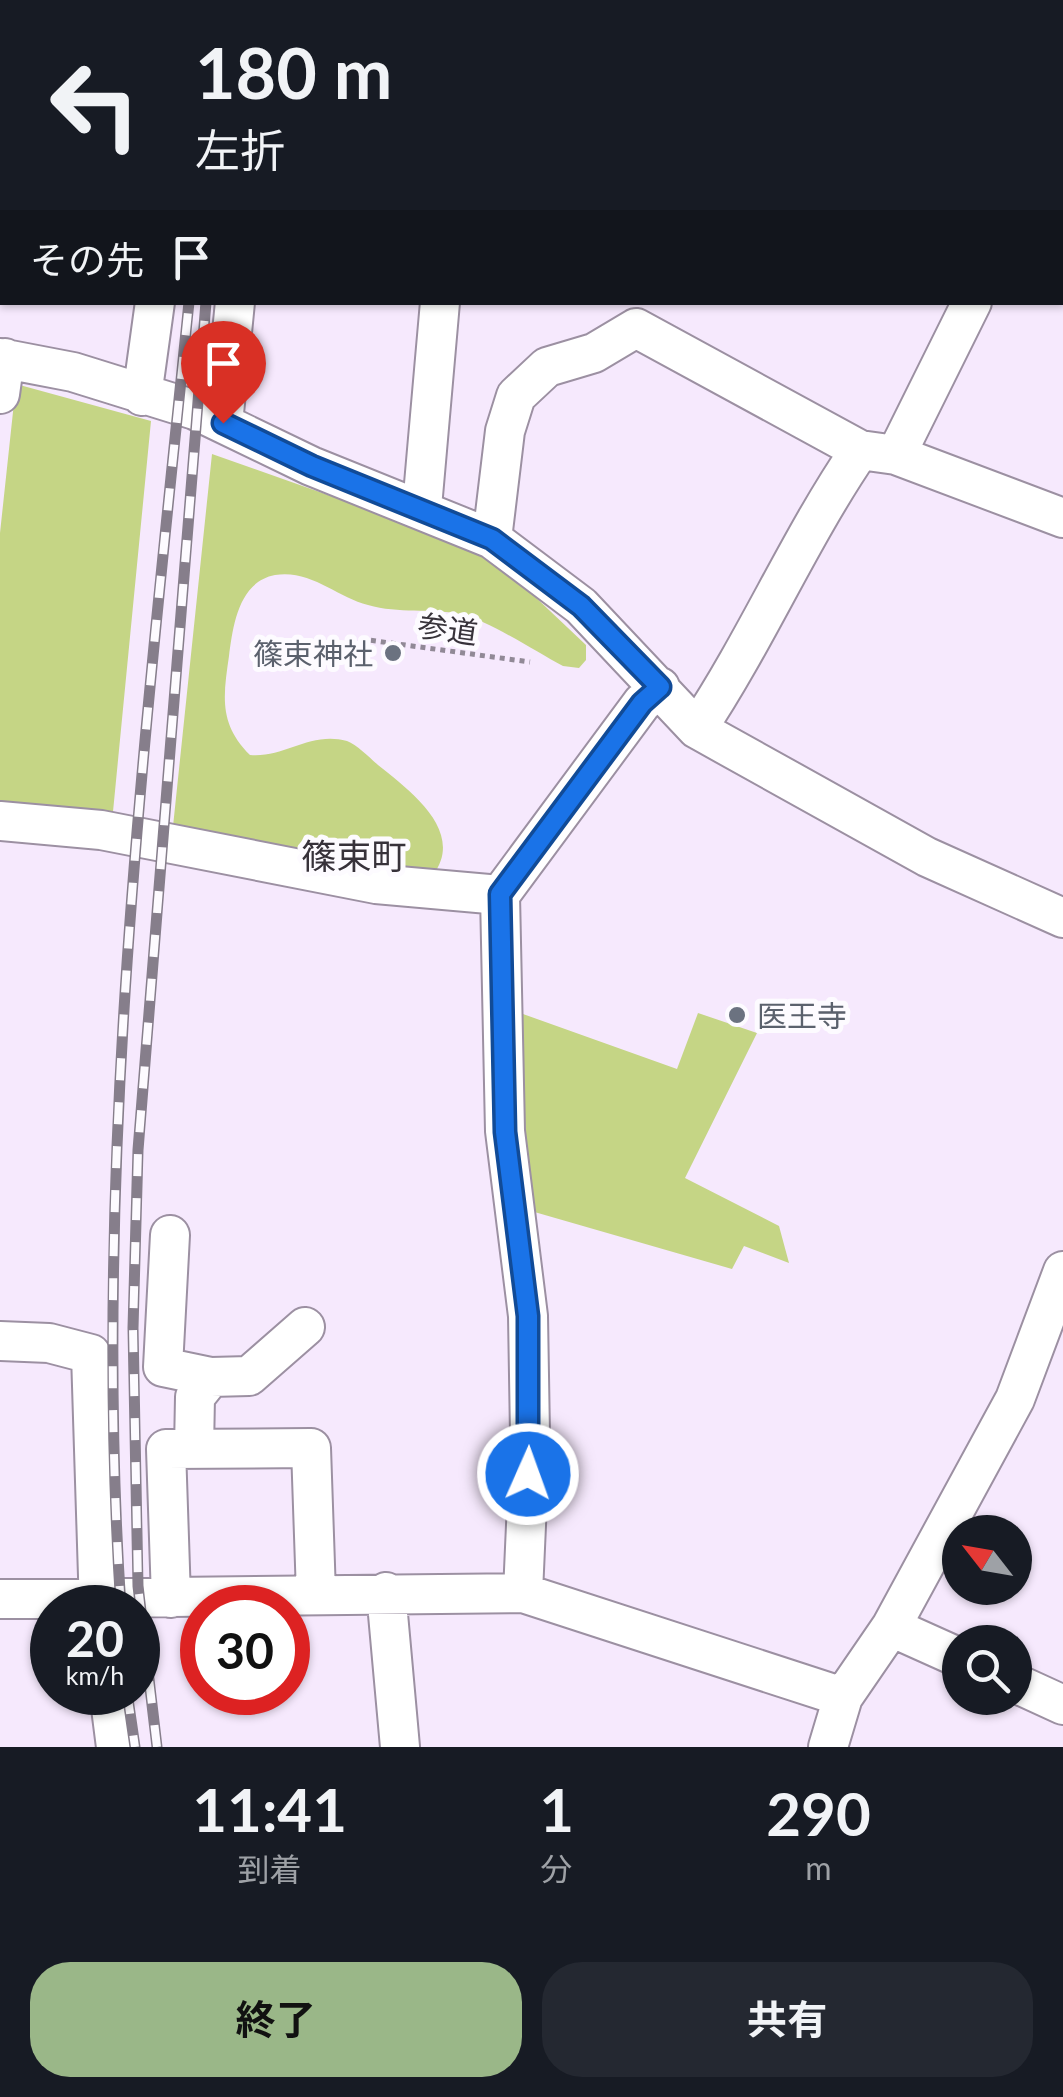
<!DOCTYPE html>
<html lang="ja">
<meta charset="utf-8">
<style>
:root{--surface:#171b24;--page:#242831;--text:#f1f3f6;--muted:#9ea1a6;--accent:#9ab788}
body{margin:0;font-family:Lato,"Noto Sans JP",sans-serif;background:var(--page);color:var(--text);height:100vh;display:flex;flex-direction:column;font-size:38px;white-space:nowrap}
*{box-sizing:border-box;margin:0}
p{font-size:32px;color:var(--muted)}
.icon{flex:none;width:55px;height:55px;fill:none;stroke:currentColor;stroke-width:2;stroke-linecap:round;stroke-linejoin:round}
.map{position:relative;height:1747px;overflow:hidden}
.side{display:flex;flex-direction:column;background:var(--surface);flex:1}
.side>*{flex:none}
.hud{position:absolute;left:0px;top:0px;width:1065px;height:305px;box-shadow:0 2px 8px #0004;background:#171b24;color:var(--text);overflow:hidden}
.needle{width:65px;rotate:301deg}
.tools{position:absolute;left:942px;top:1515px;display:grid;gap:20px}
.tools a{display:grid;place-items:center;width:90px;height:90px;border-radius:50%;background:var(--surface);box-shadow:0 2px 8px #0004;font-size:50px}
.speed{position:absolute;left:30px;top:1585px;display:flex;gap:20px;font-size:50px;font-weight:700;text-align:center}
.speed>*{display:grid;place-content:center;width:130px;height:130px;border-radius:50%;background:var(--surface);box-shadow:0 2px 8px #0004;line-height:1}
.speed small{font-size:25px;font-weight:400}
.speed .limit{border:15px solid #d22;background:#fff;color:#111}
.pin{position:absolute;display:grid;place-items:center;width:85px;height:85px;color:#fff;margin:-102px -42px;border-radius:50% 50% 50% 0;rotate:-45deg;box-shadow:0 0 10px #0007}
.pin .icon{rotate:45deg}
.me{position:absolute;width:110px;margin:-55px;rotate:2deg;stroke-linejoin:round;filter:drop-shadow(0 0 8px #0008)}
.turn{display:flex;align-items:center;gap:35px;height:210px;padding:0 30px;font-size:45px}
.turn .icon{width:130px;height:130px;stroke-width:2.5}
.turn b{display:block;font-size:70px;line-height:85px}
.then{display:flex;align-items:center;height:95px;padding:0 30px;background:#0003;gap:20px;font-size:38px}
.eta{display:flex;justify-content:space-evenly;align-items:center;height:170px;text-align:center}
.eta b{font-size:60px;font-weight:700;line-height:70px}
.cta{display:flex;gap:20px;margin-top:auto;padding:20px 30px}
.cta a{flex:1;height:115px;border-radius:40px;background:var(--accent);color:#111;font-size:40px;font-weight:700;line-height:115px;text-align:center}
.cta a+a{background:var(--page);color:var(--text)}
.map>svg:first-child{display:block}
.green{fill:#c5d585}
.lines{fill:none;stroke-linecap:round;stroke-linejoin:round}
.minor-casing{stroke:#9c90a2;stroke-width:42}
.path{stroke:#918996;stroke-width:5;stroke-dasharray:5 5;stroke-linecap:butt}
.minor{stroke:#fff;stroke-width:38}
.rail-casing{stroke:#867e8b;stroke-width:11}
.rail{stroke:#fdfbff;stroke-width:8;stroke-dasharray:22;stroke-linecap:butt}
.route-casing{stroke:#114b97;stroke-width:25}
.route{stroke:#1a73e8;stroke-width:18}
.worship-dot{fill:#6b7280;stroke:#fdfbff;stroke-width:4}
.labels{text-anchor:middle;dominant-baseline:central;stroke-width:10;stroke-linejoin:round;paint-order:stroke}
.street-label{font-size:30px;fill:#37323a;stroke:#fdfbff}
.worship-label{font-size:30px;fill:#5b616d;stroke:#fdfbff;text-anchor:end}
.quarter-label{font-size:35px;fill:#37323a;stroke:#fdfbff}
</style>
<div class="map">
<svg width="1063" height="1747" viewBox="0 0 1063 1747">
<rect width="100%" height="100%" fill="#f6e9fd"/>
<path class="green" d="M277,0H451L277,2Z
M16,384L151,421L112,822L0,811V533Z
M212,454L458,541L495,559L586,645V660L579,668L563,666C534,651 490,621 460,614C430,608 399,614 368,605C337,597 310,569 275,575C238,582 233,627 229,656C223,697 219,724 250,755C285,758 310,731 347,741C357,745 369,757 378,765C409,790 466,831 433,875L172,836Z
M698,1013L757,1033L685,1178L779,1226L789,1263L744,1246L732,1269L531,1211L519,1035L523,1014L677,1069Z"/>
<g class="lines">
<g class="minor-casing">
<path id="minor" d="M191,2L192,0
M264,2L265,0
M468,2L469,0
M670,2L671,0
M0,69L2,70
M1062,221H1063
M636,328L860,450L896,455L1063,518
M0,358L73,372L195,410L311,466L492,539L581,606L697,729L927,857L1063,918
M0,394L5,358
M142,396L155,302
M223,423L235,302
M896,455L972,302
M422,507L440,302
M492,539L505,431L516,396L547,367L594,353L636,328
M697,729C757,639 799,539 860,450
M0,821L101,830L376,884L500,895
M170,1235L163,1367L211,1377
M0,1341L49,1343L91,1354L99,1608
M194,1449L195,1397L211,1377L249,1376L305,1327
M386,1592L400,1747
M523,1593L530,1435L528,1316L505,1131L500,895L642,703L660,687
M171,1598L166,1449L311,1448L316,1594
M0,1599L523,1593L843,1697
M891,1627L960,1658
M1015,1683L1063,1705
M109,1692L116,1747
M828,1747L843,1697L891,1627L1015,1399L1063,1271"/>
</g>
<path class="path" d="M361,639L530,662"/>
<use href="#minor" class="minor"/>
<g class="rail-casing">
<path id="rail" d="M219,2V0
M238,2V0
M121,1608C92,1172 145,736 189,302
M127,1692L135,1747
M157,1747L138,1586L133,1328L138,1150L206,302"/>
</g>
<use href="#rail" class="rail"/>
</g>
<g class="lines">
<g class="route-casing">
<path id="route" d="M223,423L312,466L492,539L581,606L660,687L642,703L500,894L505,1132L528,1316V1474"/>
</g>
<use href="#route" class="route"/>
</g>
<g class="worship-dot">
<circle cx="393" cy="653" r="10"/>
<circle cx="737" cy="1015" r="10"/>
</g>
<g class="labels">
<g class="street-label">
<text transform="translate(448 628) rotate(8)">参道</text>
</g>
<g class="worship-label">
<text x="373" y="653">篠束神社</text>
<text x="757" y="1015" text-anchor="start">医王寺</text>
</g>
<g class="quarter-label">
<text x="354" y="855">篠束町</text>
</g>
</g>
</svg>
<div class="tools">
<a><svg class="needle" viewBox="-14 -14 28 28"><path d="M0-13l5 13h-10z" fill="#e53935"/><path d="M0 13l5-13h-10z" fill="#9ea1a6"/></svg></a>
<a><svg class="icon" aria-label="search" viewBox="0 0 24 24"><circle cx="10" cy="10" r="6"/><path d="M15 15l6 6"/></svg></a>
</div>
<div class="speed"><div>20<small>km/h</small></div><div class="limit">30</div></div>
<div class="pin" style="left:223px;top:423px;background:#d93025"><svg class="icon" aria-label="arrive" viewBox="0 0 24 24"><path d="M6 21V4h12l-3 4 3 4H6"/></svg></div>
<svg class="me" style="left:528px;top:1474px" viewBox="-20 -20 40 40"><circle r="17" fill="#1a73e8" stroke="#fff" stroke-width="3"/><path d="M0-11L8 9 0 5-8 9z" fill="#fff"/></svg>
<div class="hud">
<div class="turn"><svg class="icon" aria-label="left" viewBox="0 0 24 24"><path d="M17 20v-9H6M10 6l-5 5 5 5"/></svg><div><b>180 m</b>左折</div></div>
<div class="then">その先<svg class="icon" aria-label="arrive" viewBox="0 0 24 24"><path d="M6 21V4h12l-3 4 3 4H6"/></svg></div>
</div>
</div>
<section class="side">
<div class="eta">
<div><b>11:41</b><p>到着</p></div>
<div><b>1</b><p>分</p></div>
<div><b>290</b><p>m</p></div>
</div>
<div class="cta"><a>終了</a><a>共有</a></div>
</section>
